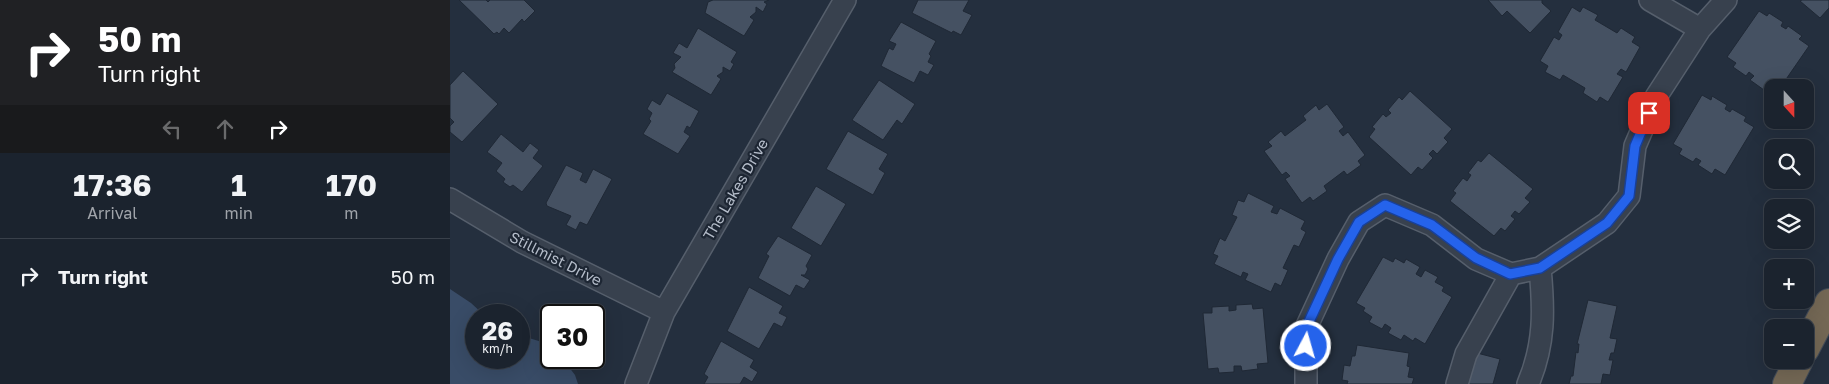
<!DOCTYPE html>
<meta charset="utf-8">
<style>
:root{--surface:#1b232e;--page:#242b36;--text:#f1f3f6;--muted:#a0a4aa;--line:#39404a}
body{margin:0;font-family:"Golos Text",sans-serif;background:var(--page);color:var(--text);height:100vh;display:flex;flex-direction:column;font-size:19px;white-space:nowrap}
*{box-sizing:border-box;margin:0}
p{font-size:16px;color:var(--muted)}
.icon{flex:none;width:28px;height:28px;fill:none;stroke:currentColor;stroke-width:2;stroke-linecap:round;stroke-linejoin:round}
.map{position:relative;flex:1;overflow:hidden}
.drawer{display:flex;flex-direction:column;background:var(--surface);width:450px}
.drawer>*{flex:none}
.banner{background:#202124;color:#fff;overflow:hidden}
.needle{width:32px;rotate:159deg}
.fabs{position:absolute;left:1314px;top:79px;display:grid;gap:10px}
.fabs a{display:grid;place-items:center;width:50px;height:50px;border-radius:10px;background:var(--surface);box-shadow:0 5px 20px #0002,0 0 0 1px var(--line);font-size:25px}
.speed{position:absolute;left:15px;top:304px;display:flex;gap:10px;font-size:25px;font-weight:700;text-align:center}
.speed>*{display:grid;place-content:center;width:65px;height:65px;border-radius:50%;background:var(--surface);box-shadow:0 5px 20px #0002,0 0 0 1px var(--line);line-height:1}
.speed small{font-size:12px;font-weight:400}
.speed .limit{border:2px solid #111;border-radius:8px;background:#fff;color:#111}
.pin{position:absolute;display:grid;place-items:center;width:42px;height:42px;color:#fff;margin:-21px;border-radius:10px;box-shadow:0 2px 8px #0006}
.me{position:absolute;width:55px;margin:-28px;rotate:6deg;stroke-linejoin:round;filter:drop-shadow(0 0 4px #0008)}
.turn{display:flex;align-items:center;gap:18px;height:105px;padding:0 15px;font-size:22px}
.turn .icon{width:65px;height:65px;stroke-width:2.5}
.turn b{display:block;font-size:35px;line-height:42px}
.lanes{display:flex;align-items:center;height:48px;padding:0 15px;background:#0003;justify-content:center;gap:25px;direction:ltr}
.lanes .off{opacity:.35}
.eta{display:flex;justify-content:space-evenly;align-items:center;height:85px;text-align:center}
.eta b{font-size:30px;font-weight:700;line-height:35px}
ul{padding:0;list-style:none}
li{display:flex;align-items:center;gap:15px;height:75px;padding:0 15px;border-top:1px solid var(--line)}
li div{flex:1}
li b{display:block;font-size:19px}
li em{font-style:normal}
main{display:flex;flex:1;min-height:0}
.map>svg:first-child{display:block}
.water{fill:#394c67}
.building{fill:#455162;stroke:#1f2835}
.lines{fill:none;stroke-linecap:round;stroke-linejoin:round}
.minor-casing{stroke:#565f6c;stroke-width:24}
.highway-casing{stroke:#434c59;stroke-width:30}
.minor{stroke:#38414e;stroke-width:21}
.highway{stroke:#746855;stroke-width:28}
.route-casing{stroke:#184099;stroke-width:12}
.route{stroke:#2563eb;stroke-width:9}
.labels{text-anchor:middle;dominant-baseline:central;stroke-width:4.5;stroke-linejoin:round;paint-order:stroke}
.street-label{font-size:15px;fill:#b4bcc9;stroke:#1d2633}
</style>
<main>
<section class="drawer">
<div class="banner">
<div class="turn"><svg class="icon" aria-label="right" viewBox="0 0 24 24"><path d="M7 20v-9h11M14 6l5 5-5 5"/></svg><div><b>50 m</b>Turn right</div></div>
<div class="lanes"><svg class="icon off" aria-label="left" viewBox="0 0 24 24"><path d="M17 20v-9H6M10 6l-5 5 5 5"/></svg><svg class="icon off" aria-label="ahead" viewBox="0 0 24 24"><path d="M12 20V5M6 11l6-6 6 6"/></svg><svg class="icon" aria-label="right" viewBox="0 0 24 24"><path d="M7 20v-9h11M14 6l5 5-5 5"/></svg></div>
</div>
<div class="eta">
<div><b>17:36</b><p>Arrival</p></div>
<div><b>1</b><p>min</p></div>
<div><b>170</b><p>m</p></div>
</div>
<ul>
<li><svg class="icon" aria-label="right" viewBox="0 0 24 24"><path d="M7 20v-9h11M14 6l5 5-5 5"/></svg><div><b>Turn right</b></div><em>50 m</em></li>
</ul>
</section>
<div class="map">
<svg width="1379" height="384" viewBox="0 0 1379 384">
<rect width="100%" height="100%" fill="#242f3e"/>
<path class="water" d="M0,289L21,303L34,315H26V358H69V335L92,342L101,349V358H112L125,375L128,384H0Z"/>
<path class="building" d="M9,0H36L38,2L40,0H74L85,11L74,22L72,19L59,33L54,28L49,34L47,32L44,34Z
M263,0H319L314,2L317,4L313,12L306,7V12L300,17L304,20L294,36L255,13L258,2Z
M468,0H519L513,11L522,15L511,35L503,31L502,33L462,13Z
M1038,0H1092V3L1101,11L1080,33L1057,11L1052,16Z
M1352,0H1379V8L1370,18L1350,1Z
M1122,7L1130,12L1133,7L1148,15L1145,20L1167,33L1171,28L1185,37L1182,42L1190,47L1176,72L1171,69L1167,74L1173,77L1158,102L1150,97L1147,102L1133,93L1135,88L1113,75L1110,80L1095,72L1098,66L1090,61L1104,37L1109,40L1112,35L1108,32Z
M1309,11L1317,16L1319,13L1333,22L1331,26L1336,29L1338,26L1352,36L1349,39L1359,46L1330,88L1322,89L1317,85L1314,90L1300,80L1304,76L1299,72L1296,76L1283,67L1286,63L1277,57Z
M451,22L486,41L479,54L481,56L478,62L484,65L478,75L470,71L464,83L431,66L439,48L443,50L446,44L439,41Z
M248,28L287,52L281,62L284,64L280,71L273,67V72L267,76L271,79L261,95L222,72L225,68L224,64L231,57L223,53L229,43L237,48Z
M13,71L48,104L12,142L0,132V126L4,122L0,118V85Z
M429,80L465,104L452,124L447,120L433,140L402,120Z
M960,91L1002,129L994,138L998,142L987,154L983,150L979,154L983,158L972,170L968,167L961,175L919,137L925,129L922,127L933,114L936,117L941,113L938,110L949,97L952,100Z
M217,93L249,111L240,128L237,126L234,132L240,136L228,154L193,134L201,121L199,119L202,113L197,109L202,100L210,105Z
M1252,95L1261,100L1262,96L1277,105L1275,109L1280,112L1282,109L1296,117L1294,121L1304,127L1275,175L1265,169L1262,174L1248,165L1251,161L1246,158L1243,162L1229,154L1232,149L1223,144Z
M877,104L894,127L889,131L893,136L898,132L915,155L908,161L911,165L897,175L894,171L874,186L877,191L863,201L860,197L852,203L835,179L840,176L836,172L832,175L814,151L822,146L818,142L831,131L835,136L856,120L853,116L866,105L869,110Z
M398,131L438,154L429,169L435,173L423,195L376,169Z
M51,134L73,152L80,143L89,150L83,158L93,166L72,192L63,185L60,187L53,182L55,179L46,171L52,163L37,152Z
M1039,153L1083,189L1075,198L1080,202L1069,214L1065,211L1061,216L1065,219L1055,231L1051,228L1044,236L1000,201L1006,193L1003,191L1013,178L1017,181L1021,175L1018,173L1028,160L1031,162Z
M116,165L133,173L130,180L136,183L143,169L162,179L137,225L130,222L126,230L116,225L121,216L97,206L96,203Z
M366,186L396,204L371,246L341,228Z
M798,193L824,206L821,212L827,214L830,208L855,221L851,229L856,232L849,247L844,245L833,268L838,270L831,286L825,283L821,292L795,280L798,274L793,272L791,277L764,264L768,256L763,254L770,238L775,241L787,217L782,215L788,200L794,202Z
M328,236L362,255L356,266L358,269L355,275H351L360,280L354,289L346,285L340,296L308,278L319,256L316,254Z
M933,257L943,262L945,258L954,263L956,259L970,267L966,274L971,277L975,270L988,277L985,282L994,287L992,291L1002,297L975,344L965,338L963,341L954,335L951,340L938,333L941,328L935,324L932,329L919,322L922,317L913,311L915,308L906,303Z
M299,287L333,306L329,313L337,317L332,327L324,323L309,349L277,331Z
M1138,300L1167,306L1160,338L1167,339L1164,353H1161L1159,360H1163L1160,375L1153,374L1151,384H1119L1121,376H1123L1126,352L1128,353L1129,344H1127Z
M802,304L803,309L813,308L818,363L807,364L808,369L792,371L791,366H784V372L769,373L768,368L758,369L753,313H762V307L779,306V311L786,310V305Z
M271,341L304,360L300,367L308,372L302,382L294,377L290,384H254L258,377L254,374Z
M907,345L959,353L957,366L960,367L958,377L964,378L962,384H897L898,381L892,380L894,365L900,366L902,356H905Z
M1027,353L1050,359L1043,384H1018Z"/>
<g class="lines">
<g class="minor-casing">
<path id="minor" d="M1200,0L1250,29
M0,199L72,242L214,312
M186,384L214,312L395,0
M856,384V328L888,259L909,222L935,205L982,225L1026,259L1061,274L1090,268L1157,223L1179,196L1185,146L1206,97L1250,29L1276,0
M1007,384L1016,354L1061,274
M1078,384C1095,344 1094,310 1090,268"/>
</g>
<g class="highway-casing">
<path id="highway" d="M1355,349L1379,303
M1337,384L1349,360"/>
</g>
<use href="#minor" class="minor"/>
<use href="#highway" class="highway"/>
</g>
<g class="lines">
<g class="route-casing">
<path id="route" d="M856,346V328L888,259L909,222L935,205L982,225L1026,258L1060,274L1090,268L1157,223L1179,196L1185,146L1199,113"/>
</g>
<use href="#route" class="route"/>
</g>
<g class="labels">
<g class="street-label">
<text transform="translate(285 189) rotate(-60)">The Lakes Drive</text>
<text transform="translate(106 258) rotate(27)">Stillmist Drive</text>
</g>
</g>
</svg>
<div class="fabs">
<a><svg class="needle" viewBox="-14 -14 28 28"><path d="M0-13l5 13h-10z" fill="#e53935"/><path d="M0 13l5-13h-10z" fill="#a0a4aa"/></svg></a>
<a><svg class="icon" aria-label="search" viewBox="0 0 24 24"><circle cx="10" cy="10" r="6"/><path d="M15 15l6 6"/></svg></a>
<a><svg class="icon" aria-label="layers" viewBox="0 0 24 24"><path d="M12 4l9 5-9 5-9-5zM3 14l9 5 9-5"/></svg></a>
<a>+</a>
<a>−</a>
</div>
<div class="speed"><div>26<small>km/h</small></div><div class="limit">30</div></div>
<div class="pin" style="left:1199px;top:113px;background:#d93025"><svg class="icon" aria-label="arrive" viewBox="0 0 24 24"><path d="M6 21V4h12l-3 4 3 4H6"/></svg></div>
<svg class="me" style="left:856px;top:346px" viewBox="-20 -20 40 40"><circle r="17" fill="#2563eb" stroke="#fff" stroke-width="3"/><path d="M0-11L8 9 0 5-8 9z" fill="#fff"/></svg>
</div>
</main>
